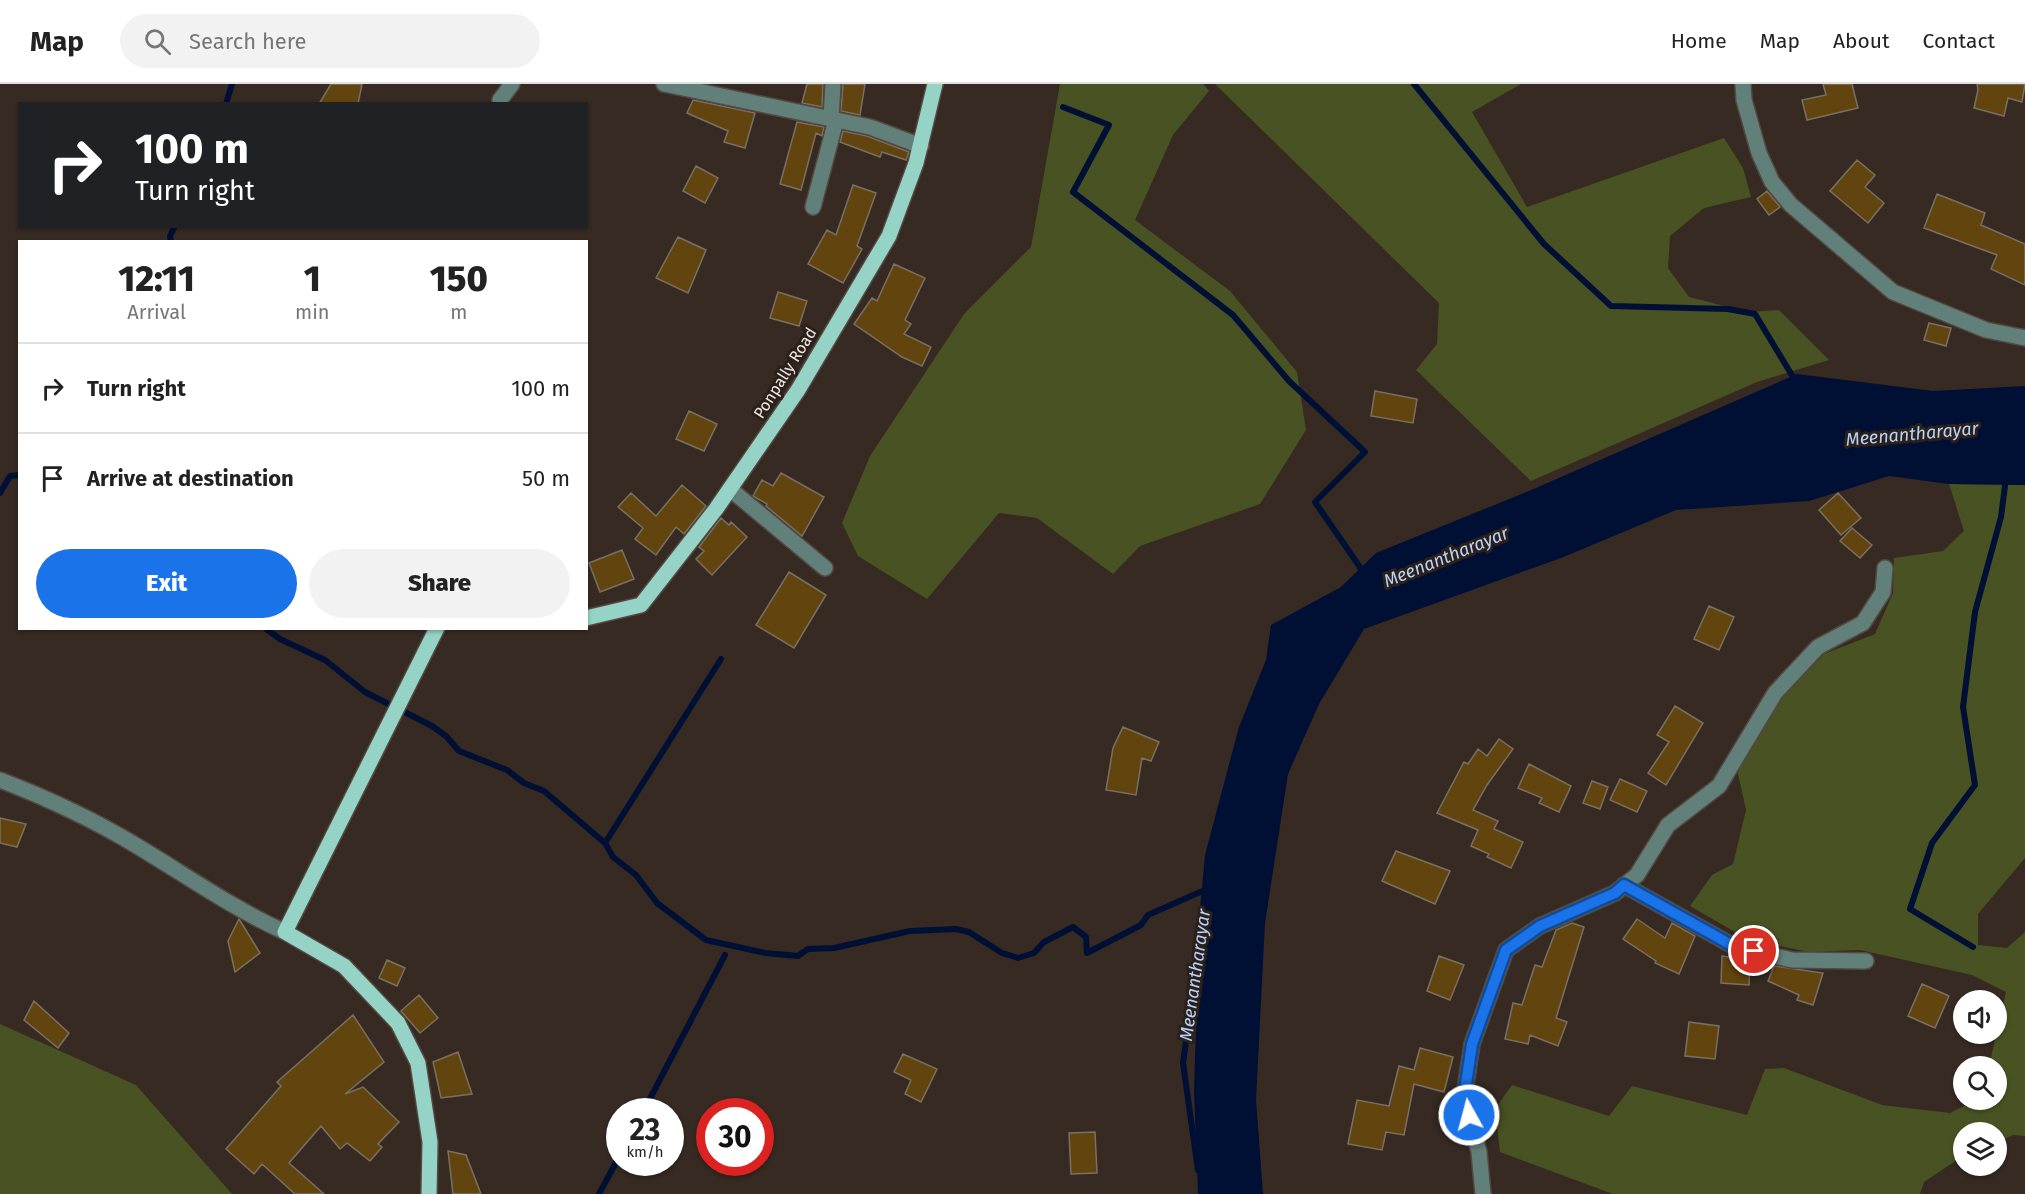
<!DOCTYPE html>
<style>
:root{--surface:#fff;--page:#f2f2f2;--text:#222;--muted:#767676;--line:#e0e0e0;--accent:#1a73e8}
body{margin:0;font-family:"Fira Sans",sans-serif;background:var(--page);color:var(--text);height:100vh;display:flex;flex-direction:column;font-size:22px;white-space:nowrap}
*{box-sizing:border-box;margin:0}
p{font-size:20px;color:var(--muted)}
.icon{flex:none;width:33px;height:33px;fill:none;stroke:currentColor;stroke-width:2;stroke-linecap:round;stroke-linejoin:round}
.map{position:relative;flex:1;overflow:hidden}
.drawer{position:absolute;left:18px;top:156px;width:570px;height:390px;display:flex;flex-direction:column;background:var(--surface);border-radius:0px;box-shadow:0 2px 4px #0004}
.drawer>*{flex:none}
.guide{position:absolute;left:18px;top:18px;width:570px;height:126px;border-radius:0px;box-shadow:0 2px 4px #0004;background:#202124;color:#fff;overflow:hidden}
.controls{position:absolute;left:1953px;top:906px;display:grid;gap:12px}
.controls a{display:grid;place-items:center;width:54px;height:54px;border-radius:50%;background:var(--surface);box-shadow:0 2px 4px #0004;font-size:30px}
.speed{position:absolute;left:606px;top:1014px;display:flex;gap:12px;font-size:30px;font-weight:700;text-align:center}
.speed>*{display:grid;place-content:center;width:78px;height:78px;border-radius:50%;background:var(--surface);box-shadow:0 2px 4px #0004;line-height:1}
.speed small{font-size:15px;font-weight:400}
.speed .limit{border:9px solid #d22;background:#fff;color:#111}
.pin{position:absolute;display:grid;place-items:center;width:51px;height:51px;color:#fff;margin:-26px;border:3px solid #fff;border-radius:50%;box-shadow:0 2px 6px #0007}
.me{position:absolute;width:66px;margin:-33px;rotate:353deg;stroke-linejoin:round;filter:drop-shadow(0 0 4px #0008)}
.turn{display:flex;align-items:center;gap:21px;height:126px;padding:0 18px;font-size:27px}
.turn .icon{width:78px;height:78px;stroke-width:2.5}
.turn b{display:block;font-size:42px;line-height:51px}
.eta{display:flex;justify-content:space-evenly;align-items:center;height:102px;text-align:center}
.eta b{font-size:36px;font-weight:800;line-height:42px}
.action{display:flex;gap:12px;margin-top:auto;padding:12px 18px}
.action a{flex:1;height:69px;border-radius:36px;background:var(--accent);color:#fff;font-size:24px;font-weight:800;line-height:69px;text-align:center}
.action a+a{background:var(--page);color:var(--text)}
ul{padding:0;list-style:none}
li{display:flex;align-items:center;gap:18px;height:90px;padding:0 18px;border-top:2px solid var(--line)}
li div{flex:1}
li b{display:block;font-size:22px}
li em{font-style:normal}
header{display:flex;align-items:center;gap:36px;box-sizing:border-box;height:84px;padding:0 30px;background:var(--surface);border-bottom:2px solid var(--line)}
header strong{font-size:28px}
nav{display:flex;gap:33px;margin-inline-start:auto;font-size:21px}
.search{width:420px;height:54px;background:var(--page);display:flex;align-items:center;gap:15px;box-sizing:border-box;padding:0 21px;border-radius:33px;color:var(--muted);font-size:22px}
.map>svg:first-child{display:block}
.green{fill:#495222}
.water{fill:#000f34}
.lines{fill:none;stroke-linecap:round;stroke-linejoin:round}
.stream{stroke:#000f34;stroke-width:6}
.building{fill:#62450e;stroke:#797064;stroke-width:1.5}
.minor-casing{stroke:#544842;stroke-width:18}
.major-casing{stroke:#544842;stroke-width:18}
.minor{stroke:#62807a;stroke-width:15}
.major{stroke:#94d3c6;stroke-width:15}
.route-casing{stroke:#114b97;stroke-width:15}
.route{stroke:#1a73e8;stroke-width:10}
.labels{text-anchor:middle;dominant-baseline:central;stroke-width:6;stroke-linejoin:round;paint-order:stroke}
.street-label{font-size:16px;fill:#efe7e3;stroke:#2c211a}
.water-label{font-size:18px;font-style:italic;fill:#b8d3fc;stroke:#2c211a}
</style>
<header>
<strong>Map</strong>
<div class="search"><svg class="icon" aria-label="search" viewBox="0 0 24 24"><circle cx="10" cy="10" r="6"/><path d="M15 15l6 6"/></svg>Search here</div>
<nav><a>Home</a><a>Map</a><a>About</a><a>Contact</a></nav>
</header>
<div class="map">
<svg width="2025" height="1110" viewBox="0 0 2025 1110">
<rect width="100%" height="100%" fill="#362a23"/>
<path class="green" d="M1060,0H1203L1209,7L1173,51L1135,136L1230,207L1297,288L1306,346L1260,420L1140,462L1113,490L1037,434L999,429L927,515L858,472L842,439L870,372L964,230L1031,163Z
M1215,0H1521L1472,28L1527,123L1724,54L1743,84L1751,113L1704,124L1670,152L1668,184L1689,213L1748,228L1779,226L1829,276L1757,298L1531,397L1416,286L1437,260L1439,219Z
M1949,400L2025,401V774L1978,830V861L2007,864L2025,848V1052L2013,1051L1997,1058L1996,1048H1964L1963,1072L1924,1098L1920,1110H1613L1500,1068L1495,1025L1512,1001L1609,1032L1632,1002L1747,1031L1765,985L1784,984L1882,1021L1950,1029L1976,1016H1996V982H1989L2006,908L1972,891L1860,866L1809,868L1749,856L1690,822L1712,791L1733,780L1746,726L1737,685L1771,626L1824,570L1875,550L1893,509L1894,474L1943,467L1964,447Z
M0,940L136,1001L232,1110H0Z"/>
<path class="water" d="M1797,290L1933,307L2025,302V401L1949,400L1889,392L1809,417L1676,426L1561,474L1364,545L1319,620L1288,690L1265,839L1256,1016L1263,1110H1198L1194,1007L1199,835L1205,771L1239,643L1266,576L1271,541L1341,503L1376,469L1529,407Z"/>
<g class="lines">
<path class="stream" d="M1414,0L1544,160L1611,222L1728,225L1755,230L1796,298
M226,20L232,0
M1063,23L1109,41L1073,108L1233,231L1289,297L1365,368L1315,418L1364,489
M171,158L170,152L175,142
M0,409L10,392L20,391
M265,544L280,555L325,576L365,608L432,642L446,652L459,667L507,686L524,699L544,707L605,759L613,773L636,791L657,819L706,856L765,869L798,872L808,865L834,864L910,847L956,845L969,848L1002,869L1018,874L1034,869L1044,858L1073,843L1086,853L1087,869L1141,841L1148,831L1207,805
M605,759L721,575
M1973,863L1910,825L1932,759L1975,701L1963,623L1975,528L2001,433L2006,394
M643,1028L725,871
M1198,1086L1183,979L1199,864
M599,1110L620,1071"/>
</g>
<path class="building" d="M331,0H362L358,20H319Z
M807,0H823L822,23L802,19Z
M843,0H865L860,31L841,27Z
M1823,0H1852L1858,24L1807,36L1802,16L1826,11Z
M1977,0H2025L2022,18L2008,14L2004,32L1974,24L1978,6Z
M693,16L755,29L745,64L724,58L728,47L687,29Z
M797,38L824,43L822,52L816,49L801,106L780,100Z
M843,47L867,52L909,68L906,76L882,68L880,73L840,58Z
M1857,76L1875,91L1865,103L1884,119L1868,139L1830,107Z
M696,82L718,94L705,119L683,107Z
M853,101L876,109L857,162L862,165L843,199L808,180L827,146L836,151Z
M1767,107L1780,123L1769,131L1757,115Z
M1937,110L1985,129L1981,141L2025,160V201L1991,185L1997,171L1924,144Z
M678,153L706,166L688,209L656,194Z
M894,180L925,194L905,236L911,240L904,250L931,263L922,282L902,273L854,240L872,214L877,217Z
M778,208L807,217L799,242L770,234Z
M1929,239L1951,244L1946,262L1924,256Z
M1375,307L1417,315L1413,339L1371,332Z
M689,327L717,340L704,367L676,355Z
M781,389L824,413L802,452L766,422L767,420L753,412L762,396L773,402Z
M682,401L706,422L684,450L676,443L656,471L635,455L643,444L618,423L631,409L656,432Z
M1838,409L1861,434L1841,451L1819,426Z
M721,434L729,441L731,438L747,453L712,491L696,475L704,467L699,463Z
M1852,444L1872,461L1860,474L1840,457Z
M622,466L634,495L600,508L589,479Z
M789,488L826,511L794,564L756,541Z
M1709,522L1734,533L1719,566L1694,555Z
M1675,622L1703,639L1666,701L1648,689L1669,658L1657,651Z
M1123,643L1159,658L1151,677L1142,674L1136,711L1106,706L1113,664Z
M1499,655L1513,665L1487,701L1473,726L1498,737L1494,745L1523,758L1511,784L1487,773L1489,770L1471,762L1478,746L1437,729L1464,678L1468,680L1478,665L1487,672Z
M1529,680L1571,702L1559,728L1539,719L1542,714L1518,704Z
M1620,695L1647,707L1637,728L1610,716Z
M1592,697L1608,703L1600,725L1583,719Z
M0,734L26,740L17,763L0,759Z
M1396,767L1450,787L1435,820L1382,797Z
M239,835L260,869L235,888L228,857Z
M1637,835L1665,854L1672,839L1695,852L1679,890L1655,879L1656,877L1623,855Z
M1572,839L1584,843L1556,934L1567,938L1558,962L1530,951L1528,960L1505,955L1513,919L1522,921L1535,881L1542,883L1556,846Z
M1439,872L1464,881L1450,916L1427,907Z
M1722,872L1750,876L1749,901L1721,899Z
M387,876L405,884L397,902L379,894Z
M1774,882L1823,889L1813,921L1797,916L1799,911L1768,897Z
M1922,900L1949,912L1935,944L1908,932Z
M419,911L438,934L420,949L401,927Z
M34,917L69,949L58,964L24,936Z
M353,931L384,978L345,1010L363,1003L399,1038L378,1060L382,1063L370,1077L347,1059L340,1065L321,1042L289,1079L324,1110H295L262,1080L254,1090L226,1065L281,1002L277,998Z
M1689,938L1719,942L1715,975L1685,972Z
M1420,964L1453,973L1444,1008L1414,1000L1404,1051L1386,1048L1382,1066L1348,1060L1357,1016L1389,1022L1399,982L1414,986Z
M458,968L472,1010L441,1014L433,978Z
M903,970L937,985L921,1018L905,1010L911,996L894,988Z
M1095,1048L1097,1089L1071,1090L1069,1049Z
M448,1067L466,1071L481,1110H453Z"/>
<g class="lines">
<g class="minor-casing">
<path id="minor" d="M664,0L870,43L921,62
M1743,0L1744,16L1759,69L1772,98L1791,121L1893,208L1986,246L2025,254
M500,16L512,0
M831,35L833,0
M813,123L836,36
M730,405L825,484
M0,696C47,714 94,736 137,762C187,792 232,824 285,848
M1624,801L1735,863L1792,876L1866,877
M1483,1110L1479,1068L1464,1013L1472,960L1506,866L1540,842L1615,809L1637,791L1668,741L1719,702L1775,609L1818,563L1863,539L1883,508L1885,484"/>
</g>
<g class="major-casing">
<path id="major" d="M586,534L641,521L716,425L798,306L889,152L916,79L935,0
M429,1110L430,1058L418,979L398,939L344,882L285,848L437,544"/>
</g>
<use href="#minor" class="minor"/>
<use href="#major" class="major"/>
</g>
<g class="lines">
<g class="route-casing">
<path id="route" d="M1469,1031L1464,1013L1472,960L1506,866L1540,842L1615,809L1624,801L1735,863L1754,867"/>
</g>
<use href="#route" class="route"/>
</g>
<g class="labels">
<g class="street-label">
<text transform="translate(785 289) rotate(-58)">Ponpally Road</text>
</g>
<g class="water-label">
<text transform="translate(1912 350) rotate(-5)">Meenantharayar</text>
<text transform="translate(1446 473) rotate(-22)">Meenantharayar</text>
<text transform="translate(1195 891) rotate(-82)">Meenantharayar</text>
</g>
</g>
</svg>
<div class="controls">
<a><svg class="icon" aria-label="sound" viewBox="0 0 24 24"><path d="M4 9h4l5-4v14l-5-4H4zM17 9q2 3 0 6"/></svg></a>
<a><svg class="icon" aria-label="search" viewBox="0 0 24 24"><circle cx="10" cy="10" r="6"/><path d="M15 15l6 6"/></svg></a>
<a><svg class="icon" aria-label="layers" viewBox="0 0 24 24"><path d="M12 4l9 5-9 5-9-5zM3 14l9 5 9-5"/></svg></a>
</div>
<div class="speed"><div>23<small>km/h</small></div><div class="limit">30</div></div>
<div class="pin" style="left:1754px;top:867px;background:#d93025"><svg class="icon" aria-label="arrive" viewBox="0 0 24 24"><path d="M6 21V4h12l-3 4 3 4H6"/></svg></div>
<svg class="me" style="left:1469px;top:1031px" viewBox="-20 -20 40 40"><circle r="17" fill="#1a73e8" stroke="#fff" stroke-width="3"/><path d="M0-11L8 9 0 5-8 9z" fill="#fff"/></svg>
<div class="guide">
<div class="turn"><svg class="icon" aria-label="right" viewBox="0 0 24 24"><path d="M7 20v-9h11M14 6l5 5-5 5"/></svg><div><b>100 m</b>Turn right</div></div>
</div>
<section class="drawer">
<div class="eta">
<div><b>12:11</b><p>Arrival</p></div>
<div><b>1</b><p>min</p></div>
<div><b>150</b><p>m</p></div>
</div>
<ul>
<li><svg class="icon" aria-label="right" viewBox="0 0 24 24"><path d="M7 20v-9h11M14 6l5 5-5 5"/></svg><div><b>Turn right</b></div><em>100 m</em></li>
<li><svg class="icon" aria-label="arrive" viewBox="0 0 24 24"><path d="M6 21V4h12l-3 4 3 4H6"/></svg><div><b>Arrive at destination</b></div><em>50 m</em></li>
</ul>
<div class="action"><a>Exit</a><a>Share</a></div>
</section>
</div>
